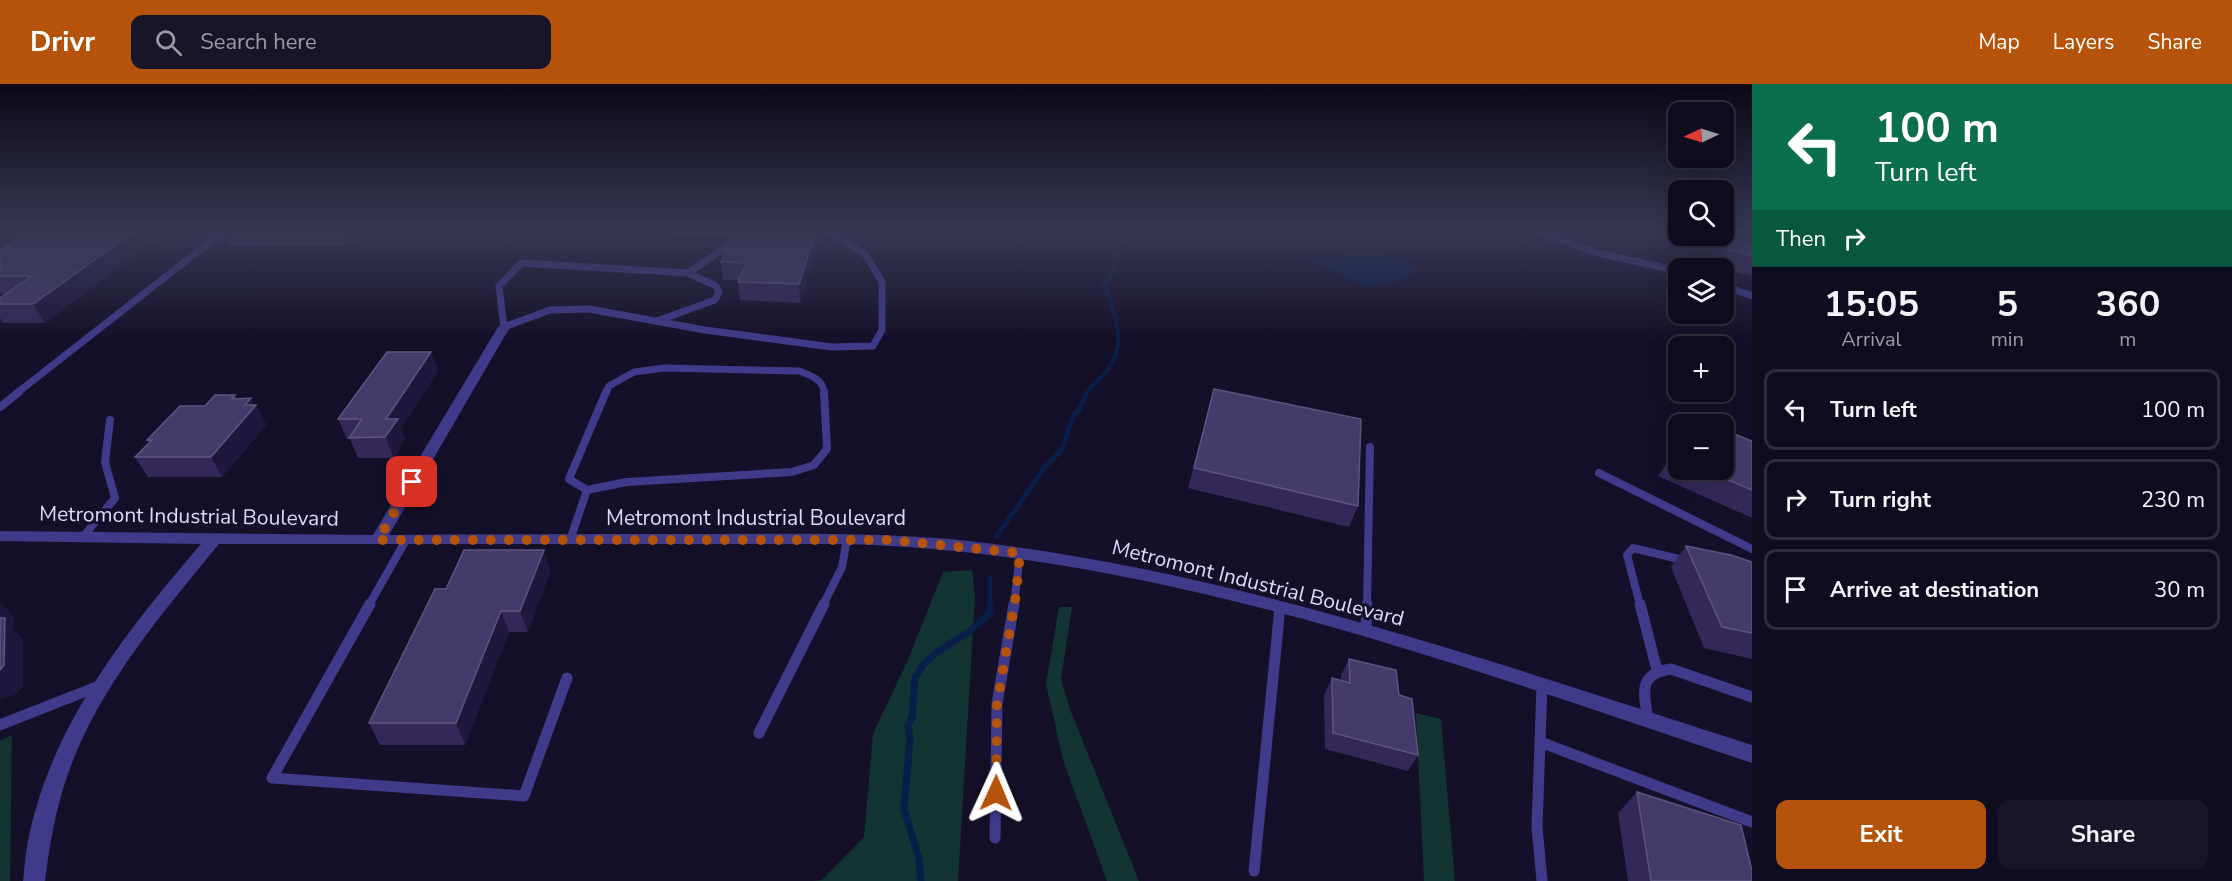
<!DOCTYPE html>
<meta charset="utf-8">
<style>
:root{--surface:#100c1f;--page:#191528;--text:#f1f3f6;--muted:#9c9ba4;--line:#302c3d;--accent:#b45309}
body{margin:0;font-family:"Nunito Sans",sans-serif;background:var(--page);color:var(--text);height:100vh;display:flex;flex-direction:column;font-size:22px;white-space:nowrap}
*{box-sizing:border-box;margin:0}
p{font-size:20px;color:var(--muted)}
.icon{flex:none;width:33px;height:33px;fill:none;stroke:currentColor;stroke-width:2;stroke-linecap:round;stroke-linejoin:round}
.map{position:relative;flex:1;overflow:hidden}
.drawer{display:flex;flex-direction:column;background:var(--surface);width:480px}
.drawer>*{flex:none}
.banner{background:#0b6e4f;color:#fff;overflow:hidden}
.needle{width:39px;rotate:266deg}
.fabs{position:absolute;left:1668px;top:18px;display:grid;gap:12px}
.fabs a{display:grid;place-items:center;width:66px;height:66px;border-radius:12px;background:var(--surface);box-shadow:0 6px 24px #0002,0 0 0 2px var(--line);font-size:30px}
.pin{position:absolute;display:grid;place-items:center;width:51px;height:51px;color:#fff;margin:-26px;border-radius:12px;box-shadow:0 3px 9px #0006}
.me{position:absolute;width:66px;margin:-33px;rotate:1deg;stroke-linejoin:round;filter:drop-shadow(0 0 4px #0008)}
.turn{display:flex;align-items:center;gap:21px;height:126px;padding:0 24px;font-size:27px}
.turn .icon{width:78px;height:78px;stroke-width:2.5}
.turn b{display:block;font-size:42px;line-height:51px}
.then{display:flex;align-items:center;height:57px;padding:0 24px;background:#0003;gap:12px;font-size:22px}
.eta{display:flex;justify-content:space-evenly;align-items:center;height:102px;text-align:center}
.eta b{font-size:36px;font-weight:700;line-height:42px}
.action{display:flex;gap:12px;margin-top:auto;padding:12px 24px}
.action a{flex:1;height:69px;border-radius:12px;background:var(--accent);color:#fff;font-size:24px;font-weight:700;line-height:69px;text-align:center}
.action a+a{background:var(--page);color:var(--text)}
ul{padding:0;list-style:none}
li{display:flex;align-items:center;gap:18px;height:81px;margin:0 12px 9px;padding:0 12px;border:3px solid var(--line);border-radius:12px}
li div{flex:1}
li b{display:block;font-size:22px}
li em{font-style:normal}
header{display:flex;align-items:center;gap:36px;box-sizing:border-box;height:84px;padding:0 30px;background:var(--accent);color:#fff}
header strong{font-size:28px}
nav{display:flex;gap:33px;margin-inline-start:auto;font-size:21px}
.search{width:420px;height:54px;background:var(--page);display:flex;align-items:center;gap:15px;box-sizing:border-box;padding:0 21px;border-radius:12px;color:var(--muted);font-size:22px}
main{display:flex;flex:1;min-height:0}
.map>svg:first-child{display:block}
.green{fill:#123433}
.water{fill:#091e49}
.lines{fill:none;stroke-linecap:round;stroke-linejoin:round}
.stream-far2{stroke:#091e49;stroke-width:4}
.stream-far1{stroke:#091e49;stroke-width:5}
.stream{stroke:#091e49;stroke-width:7}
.lane-far2{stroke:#3f3a89;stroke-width:7}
.lane-far1{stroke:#3f3a89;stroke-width:8}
.lane{stroke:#3f3a89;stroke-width:11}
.street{fill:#3f3a89;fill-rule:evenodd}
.wall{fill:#332858}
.shaded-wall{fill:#1f173d}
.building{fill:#453b6a;stroke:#5d5481;stroke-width:1.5}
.route{stroke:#b45309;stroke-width:10;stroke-dasharray:0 18}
.labels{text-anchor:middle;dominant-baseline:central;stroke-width:6;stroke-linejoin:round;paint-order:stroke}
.street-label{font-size:21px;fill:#ded8ff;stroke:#151029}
</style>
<header>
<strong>Drivr</strong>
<div class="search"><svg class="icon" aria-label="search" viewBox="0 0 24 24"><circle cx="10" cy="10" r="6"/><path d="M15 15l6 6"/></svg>Search here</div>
<nav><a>Map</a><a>Layers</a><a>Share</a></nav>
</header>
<main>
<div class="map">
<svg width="1752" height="797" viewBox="0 0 1752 797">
<rect width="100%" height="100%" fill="#151029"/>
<path class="green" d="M972,486L975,514L958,797H812L822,796L864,753L873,650L907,578L943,488Z
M1059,523H1072L1061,595L1071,628L1139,797H1107L1063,676L1046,600Z
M1416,629L1441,635L1455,797H1424Z
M12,651L10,797H0V657Z"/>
<path class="water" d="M1371,170L1397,174L1416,185C1410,196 1378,206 1365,202C1348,197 1331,185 1314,177L1336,172Z"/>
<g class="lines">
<path class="stream-far2" d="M1087,309C1092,300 1103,294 1109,284C1127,259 1115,227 1104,201L1113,188L1114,176L1117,175L1123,158L1132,147"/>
<path class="stream-far1" d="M997,452L1044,384L1062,365L1073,332L1079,326L1087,308
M990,494V521"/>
<path class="stream" d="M921,797L919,775L904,725L910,655L908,641L912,634L915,594L923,581L937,568L970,547L990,529V520"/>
<path class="lane-far2" d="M678,147L747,149L688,189
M1536,147L1594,168L1678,187
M1724,202L1752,212
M657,237L715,216L719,208L716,202L688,189L521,179L499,202L504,243L550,226L589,225L705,246L832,263L873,262L882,246V198L866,171L828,147
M17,309L224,147
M606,309L609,302L634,288L664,284L799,287C810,291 824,296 824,309"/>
<path class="lane-far1" d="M0,323L19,308
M1599,389L1752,465
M587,406L569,395L606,308
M587,406L627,398L792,388L814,381L827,365L824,308
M83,453L115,414L105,378L110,336
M570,456L587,406
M369,521L406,456
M823,521L842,483L847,455
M1014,521L1020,469
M1367,521L1370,363
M1640,521L1627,471L1633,464L1687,477"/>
<path class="lane" d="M370,520L272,694L524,712L567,594
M1640,520L1657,586
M1366,545L1367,520
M1542,602L1537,743L1542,797
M1648,636C1644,609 1637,590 1671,585L1752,613
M0,641L99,602
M759,649L824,520
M1540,658L1752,738
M995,754L997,620L1014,520
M1254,787L1280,523"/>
<path class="street" d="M504,239L510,243L389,451C496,450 604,450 711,450C797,450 883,448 969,457C1238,488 1496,579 1752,661V679C1459,581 1159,469 847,460H219C159,533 92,611 64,702C54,734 49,765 45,797H23C25,781 26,763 30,747C55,636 129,544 201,460L0,457V447L373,451L498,243Z"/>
</g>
<path class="wall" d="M31,147H167L45,239H3L0,234V214L5,210H0V166Z
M224,147H364L349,162H231Z
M820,151L800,219L740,216L738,198L739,196H723L721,178L756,155Z
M1731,154L1752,159V192L1724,186V184H1717L1720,171Z
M431,268L438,287L401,344L405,355L394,374H358L350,355H347L338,335Z
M1214,305L1358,422L1349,443L1188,404Z
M235,311L237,315L251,314L254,321H256L266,341L222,393H148L135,373L149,359L147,356L205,322Z
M1752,357V434L1658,392L1672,372L1678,365V386H1724Z
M1686,462L1752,478V575L1704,564L1671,483Z
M544,466L550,488L528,548H509L465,661H380L369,639L446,505Z
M1349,575L1399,611L1418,671L1408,687L1325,665L1324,611L1332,594L1341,597V591Z
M1637,708L1752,797H1628L1618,729Z"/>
<path class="shaded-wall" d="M135,147H167L45,239L33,220Z
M344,147H364L349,162Z
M816,147H820V151L800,219L799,200Z
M431,268L438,287L401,344L405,355L394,374L385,353L386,335Z
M251,314L255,323L256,321L266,341L222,393L211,373L245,321Z
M544,466L550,488L528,548L520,527Z
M0,517L14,533V545L23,556V603L17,610L0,616Z
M501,527L509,548L465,661L456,639Z"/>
<path class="building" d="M31,147H135L33,220H0V214L32,192H0V166Z
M759,147H816L799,200L738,198L746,179L721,178L732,154L756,155Z
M1731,154L1752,159V172L1728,166Z
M387,268H431L386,335H398L385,353L349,354L362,335H338Z
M1214,305L1361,335L1358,422L1194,384Z
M215,311H235L232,315L251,314L245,321H256L211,373H135L152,356H147L180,322H205Z
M1724,346L1752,357V406L1704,386H1724Z
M1678,365V374L1672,372Z
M1686,462L1731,471L1752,478V549L1722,543Z
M464,466H544L520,527H501L456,639H369L435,505H446Z
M0,534H5L4,581L0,586Z
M1349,575L1396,586L1399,611L1412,615L1418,671L1333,649L1332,594L1350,599Z
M1637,708L1741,741L1752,787V797H1651Z"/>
<linearGradient id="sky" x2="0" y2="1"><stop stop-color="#0c0917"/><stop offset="0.57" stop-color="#353754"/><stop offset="1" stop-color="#353754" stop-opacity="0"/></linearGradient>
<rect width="1752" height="258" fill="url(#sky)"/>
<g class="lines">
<path class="route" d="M412,398L378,456H889L1020,469L1016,511L997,620L996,709"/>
</g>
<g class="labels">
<g class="street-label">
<text transform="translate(189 432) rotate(1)">Metromont Industrial Boulevard</text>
<text x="756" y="434">Metromont Industrial Boulevard</text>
<text transform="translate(1258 499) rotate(14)">Metromont Industrial Boulevard</text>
</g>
</g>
</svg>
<div class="fabs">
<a><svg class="needle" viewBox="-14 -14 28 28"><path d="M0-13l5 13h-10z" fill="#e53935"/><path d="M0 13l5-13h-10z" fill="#9c9ba4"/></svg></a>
<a><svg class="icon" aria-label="search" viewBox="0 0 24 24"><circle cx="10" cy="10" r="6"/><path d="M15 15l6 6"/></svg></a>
<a><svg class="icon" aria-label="layers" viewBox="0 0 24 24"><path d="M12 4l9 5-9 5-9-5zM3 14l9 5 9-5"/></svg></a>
<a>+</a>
<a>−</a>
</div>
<div class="pin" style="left:412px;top:398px;background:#d93025"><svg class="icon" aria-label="arrive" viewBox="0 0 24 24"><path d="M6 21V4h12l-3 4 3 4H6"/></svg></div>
<svg class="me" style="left:996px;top:709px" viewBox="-20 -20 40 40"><path d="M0-17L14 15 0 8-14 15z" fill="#b45309" stroke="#fff" stroke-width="4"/></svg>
</div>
<section class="drawer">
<div class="banner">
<div class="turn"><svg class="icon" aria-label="left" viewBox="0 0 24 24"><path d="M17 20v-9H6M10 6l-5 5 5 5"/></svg><div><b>100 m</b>Turn left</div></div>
<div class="then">Then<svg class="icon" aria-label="right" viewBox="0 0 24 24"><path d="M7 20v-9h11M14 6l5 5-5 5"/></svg></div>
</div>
<div class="eta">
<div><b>15:05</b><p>Arrival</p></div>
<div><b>5</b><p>min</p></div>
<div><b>360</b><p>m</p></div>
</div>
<ul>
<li><svg class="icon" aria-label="left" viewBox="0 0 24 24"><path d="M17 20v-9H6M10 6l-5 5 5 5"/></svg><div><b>Turn left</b></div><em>100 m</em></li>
<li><svg class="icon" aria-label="right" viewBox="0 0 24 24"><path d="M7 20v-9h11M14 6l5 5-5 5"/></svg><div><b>Turn right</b></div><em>230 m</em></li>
<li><svg class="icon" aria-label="arrive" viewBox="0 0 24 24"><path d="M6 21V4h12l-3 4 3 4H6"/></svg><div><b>Arrive at destination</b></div><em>30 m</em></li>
</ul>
<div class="action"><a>Exit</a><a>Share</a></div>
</section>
</main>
